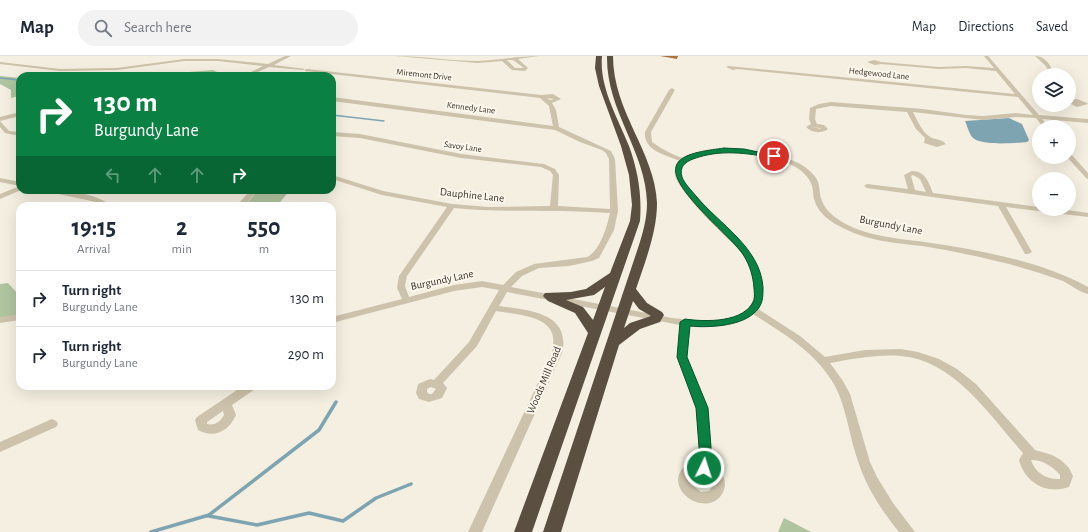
<!DOCTYPE html>
<meta charset="utf-8">
<style>
:root{--surface:#fff;--page:#f2f2f3;--text:#1f2937;--muted:#747a83;--line:#e0e1e3}
body{margin:0;font-family:"Alegreya Sans",sans-serif;background:var(--page);color:var(--text);height:100vh;display:flex;flex-direction:column;font-size:15px;white-space:nowrap}
*{box-sizing:border-box;margin:0}
p{font-size:13px;color:var(--muted)}
.icon{flex:none;width:22px;height:22px;fill:none;stroke:currentColor;stroke-width:2;stroke-linecap:round;stroke-linejoin:round}
.map{position:relative;flex:1;overflow:hidden}
.drawer{position:absolute;left:16px;top:146px;width:320px;height:188px;display:flex;flex-direction:column;background:var(--surface);border-radius:12px;box-shadow:0 4px 16px #0002}
.drawer>*{flex:none}
.hud{position:absolute;left:16px;top:16px;width:320px;height:122px;border-radius:12px;box-shadow:0 4px 16px #0002;background:#0b8043;color:#fff;overflow:hidden}
.tools{position:absolute;left:1032px;top:12px;display:grid;gap:8px}
.tools a{display:grid;place-items:center;width:44px;height:44px;border-radius:50%;background:var(--surface);box-shadow:0 4px 16px #0002;font-size:20px}
.pin{position:absolute;display:grid;place-items:center;width:34px;height:34px;color:#fff;margin:-17px;border:2px solid #fff;border-radius:50%;box-shadow:0 1px 4px #0007}
.me{position:absolute;width:44px;margin:-22px;rotate:4deg;stroke-linejoin:round;filter:drop-shadow(0 0 3px #0008)}
.turn{display:flex;align-items:center;gap:14px;height:84px;padding:0 12px;font-size:18px}
.turn .icon{width:52px;height:52px;stroke-width:2.5}
.turn b{display:block;font-size:28px;line-height:34px}
.lanes{display:flex;align-items:center;height:38px;padding:0 12px;background:#0003;justify-content:center;gap:20px;direction:ltr}
.lanes .off{opacity:.35}
.eta{display:flex;justify-content:space-evenly;align-items:center;height:68px;text-align:center}
.eta b{font-size:24px;font-weight:700;line-height:28px}
ul{padding:0;list-style:none}
li{display:flex;align-items:center;gap:12px;height:56px;padding:0 12px;border-top:1px solid var(--line)}
li div{flex:1}
li b{display:block;font-size:15px}
li em{font-style:normal}
header{display:flex;align-items:center;gap:24px;box-sizing:border-box;height:56px;padding:0 20px;background:var(--surface);border-bottom:1px solid var(--line)}
header strong{font-size:19px}
nav{display:flex;gap:22px;margin-inline-start:auto;font-size:14px}
.search{width:280px;height:36px;background:var(--page);display:flex;align-items:center;gap:10px;box-sizing:border-box;padding:0 14px;border-radius:22px;color:var(--muted);font-size:15px}
.map>svg:first-child{display:block}
.green{fill:#afc49f}
.water{fill:#7ea4b2}
.lines{fill:none;stroke-linecap:round;stroke-linejoin:round}
.stream-far1{stroke:#7ea4b2;stroke-width:1.5}
.stream{stroke:#7ea4b2;stroke-width:3.5}
.minor{fill:#cdc2ab;fill-rule:evenodd}
.highway{fill:#5b4f41;fill-rule:evenodd}
.wall{fill:#ac723f}
.route{fill:#0b8043;stroke:#07532c}
.labels{text-anchor:middle;dominant-baseline:central;stroke-width:4;stroke-linejoin:round;paint-order:stroke}
.far-street-label{font-size:9px;fill:#3a332a;stroke:#fbf7ed}
.street-label{font-size:11px;fill:#3a332a;stroke:#fbf7ed}
</style>
<header>
<strong>Map</strong>
<div class="search"><svg class="icon" aria-label="search" viewBox="0 0 24 24"><circle cx="10" cy="10" r="6"/><path d="M15 15l6 6"/></svg>Search here</div>
<nav><a>Map</a><a>Directions</a><a>Saved</a></nav>
</header>
<div class="map">
<svg width="1088" height="476" viewBox="0 0 1088 476">
<rect width="100%" height="100%" fill="#f4efe0"/>
<path class="green" d="M213,14L221,18L216,20H142Z
M0,20L20,22V40L11,42V34L0,28Z
M258,134H290L277,150L248,146Z
M8,227L20,240V259L0,262V228Z
M784,462L811,476H778Z"/>
<path class="water" d="M1009,62L1022,68L1029,84L1027,86C1015,87 983,90 973,82C969,78 967,69 965,65Z"/>
<g class="lines">
<path class="stream-far1" d="M188,20H212
M0,22L20,24
M332,59L384,65"/>
<path class="stream" d="M209,460L257,469L309,457L343,465L376,442L411,428
M151,476L209,459L319,374L336,346"/>
<path class="minor" d="M285,0H291L274,9L305,13L303,14L269,11L249,20H243L263,10L218,5H184L117,14L60,15L0,8V6L60,13L117,12L184,3H218L268,8Z
M395,0C422,0 451,5 478,5C498,4 519,0 539,0L518,3L528,12L525,15L512,14L502,5L477,7ZM507,4H513L524,12H515Z
M984,0H988L1039,59L1088,63V67L1042,63L1049,71H1043L1036,62L1016,61L983,64L913,56C917,64 923,78 932,82C938,84 941,83 946,88L937,91L924,87L925,82L916,73L907,56L831,50L816,53L815,63L817,68L824,69L828,73C821,78 812,77 806,71L811,68L809,63L810,52L819,48L831,46L923,53L966,59L983,60L1016,57L1033,59L1018,41L737,13L733,14L726,11L728,10L1015,38L996,15L966,12L939,13L881,8L875,9L867,6L874,4L881,6L939,11L966,10L994,12ZM813,71L820,72L821,73Z
M1035,0C1046,0 1051,10 1054,19H1050L1046,10Z
M307,13L541,39L553,38L561,43L552,47L556,54L559,71L611,95L615,103L618,155L614,174L599,202L592,205L569,210L539,212L522,220L511,231L672,262C697,265 757,273 754,233C753,221 751,211 745,201C737,190 726,182 717,172C703,159 690,144 679,128C673,119 673,113 680,105C667,99 643,95 645,76L669,34L672,32L675,34L651,76L652,86C658,91 678,102 685,102C691,101 698,97 705,95C724,91 746,93 765,97C783,100 805,106 816,122C820,128 819,136 821,142C825,157 841,166 854,172C878,182 906,183 931,187C980,194 1042,206 1086,230L1088,231V238C1079,236 1071,229 1063,225C1041,217 1019,210 996,205C972,199 947,194 922,190C896,187 868,185 845,173C832,167 818,158 814,143C813,137 813,130 810,125C797,100 741,95 717,97C703,99 671,105 684,126C694,141 709,156 722,168C741,187 760,201 762,230C763,239 763,245 758,253L800,280L825,301L865,294L901,293L918,296L939,303L957,313L976,328L1035,394L1052,399L1061,404L1069,412L1073,420L1069,431C1047,439 1025,427 1019,404L1023,397C990,360 954,304 901,300C877,298 853,303 830,307L843,325L850,338L870,406L877,421L893,447L915,476H899C882,455 866,431 858,405C849,380 847,353 835,330C817,297 783,277 753,258C736,272 710,272 689,270L687,301L708,352L711,391L710,410C736,418 725,452 700,447C683,444 670,424 684,411C688,408 693,406 698,406L699,391L696,352L677,301L680,269L507,236L499,250C521,253 562,255 563,284C564,288 563,293 562,297L482,476H468L552,297C553,290 555,282 551,275C543,259 512,258 496,255L477,290L443,327L447,332L442,342L429,346L419,343L416,337L418,328L430,323L434,324L469,286L499,234L482,231L454,235L332,267V261L402,243L397,232L399,220L447,151L382,139L332,123V119L383,135L452,148L488,151L550,150L553,119L550,115L541,111L461,102L360,82L332,80V76L360,78L461,98L544,108L555,113L559,119L558,150L610,153L609,103L606,97L602,94L580,86L555,74L332,45V41L553,70L549,50L540,42L305,15V14ZM547,42L554,43L550,44ZM454,152C506,157 558,153 610,157C607,171 600,195 587,201L534,208L516,216L503,229L482,225L454,229L409,241L405,230L407,220ZM431,331L436,333L432,338H429L427,336V333ZM1031,404C1043,404 1052,410 1060,419V423C1047,424 1035,417 1031,404ZM696,416C706,419 718,424 709,435L701,436L691,428L690,421Z
M1077,43L1087,47L1088,48L1077,51L1069,47V44Z
M20,56V60L0,65V61Z
M0,65L9,75L20,76V80L5,77L0,71Z
M1069,97L1071,98L1088,117V123L1086,122L1067,101H1069Z
M912,115C925,115 929,126 933,137L1039,151V153H1060L1088,157V161L1006,151L1032,196L1028,198H1025L998,150L867,132L864,130L867,128L908,133L904,119ZM913,119L920,123L926,136L915,134L911,120Z
M0,122L20,126V134H21L0,143V138L20,130L0,126Z
M46,134C63,134 98,137 111,150H102L96,146L49,136Z
M251,134H258L244,150H236Z
M20,258V264L0,267V261Z
M243,330H256L255,333L232,349L236,359C229,375 214,383 198,374L195,364L197,361ZM223,355L224,359C221,365 215,370 207,368V366Z
M52,363L56,365L58,368L56,371L0,396V386Z"/>
<path class="highway" d="M596,0H602C599,31 618,62 629,90C638,115 642,139 640,165L532,476H514L588,277L575,257L548,245L543,240L545,237L571,236L586,233L610,217L630,165L632,149L629,119L621,90L599,30L595,12ZM605,231L593,264L583,251L566,244L594,239Z
M607,0H613C613,56 655,96 657,147C657,176 645,206 636,233L647,247L662,256L664,259L660,266L640,273L619,289L561,476H543L638,192C643,177 647,162 647,147C646,95 606,55 607,0ZM633,245L639,253L651,260L630,267L624,272Z"/>
</g>
<path class="wall" d="M660,0H678L677,3Z"/>
<path class="route" d="M724,92L744,93L777,100L774,102C746,97 720,93 693,103C685,106 679,111 682,121C684,127 692,135 696,140C719,168 760,191 763,231C763,242 763,250 753,258C739,270 708,272 690,270L687,301L708,352L711,391L710,412L708,416L704,418L699,416L698,412L699,391L696,352L677,301L680,266L685,263C705,266 745,267 754,244C755,240 754,235 754,232C753,220 750,210 744,200C733,181 665,130 677,108C683,96 712,94 724,92Z"/>
<g class="labels">
<g class="far-street-label">
<text transform="translate(879 18) rotate(6)">Hedgewood Lane</text>
<text transform="translate(424 19) rotate(6)">Miremont Drive</text>
<text transform="translate(471 52) rotate(7)">Kennedy Lane</text>
<text transform="translate(463 91) rotate(8)">Savoy Lane</text>
</g>
<g class="street-label">
<text transform="translate(472 139) rotate(6)">Dauphine Lane</text>
<text transform="translate(891 169) rotate(11)">Burgundy Lane</text>
<text transform="translate(442 224) rotate(-12)">Burgundy Lane</text>
<text transform="translate(544 324) rotate(-67)">Woods Mill Road</text>
</g>
</g>
</svg>
<div class="tools">
<a><svg class="icon" aria-label="layers" viewBox="0 0 24 24"><path d="M12 4l9 5-9 5-9-5zM3 14l9 5 9-5"/></svg></a>
<a>+</a>
<a>−</a>
</div>
<div class="pin" style="left:774px;top:100px;background:#d93025"><svg class="icon" aria-label="arrive" viewBox="0 0 24 24"><path d="M6 21V4h12l-3 4 3 4H6"/></svg></div>
<svg class="me" style="left:704px;top:412px" viewBox="-20 -20 40 40"><circle r="17" fill="#0b8043" stroke="#fff" stroke-width="3"/><path d="M0-11L8 9 0 5-8 9z" fill="#fff"/></svg>
<div class="hud">
<div class="turn"><svg class="icon" aria-label="right" viewBox="0 0 24 24"><path d="M7 20v-9h11M14 6l5 5-5 5"/></svg><div><b>130 m</b>Burgundy Lane</div></div>
<div class="lanes"><svg class="icon off" aria-label="left" viewBox="0 0 24 24"><path d="M17 20v-9H6M10 6l-5 5 5 5"/></svg><svg class="icon off" aria-label="ahead" viewBox="0 0 24 24"><path d="M12 20V5M6 11l6-6 6 6"/></svg><svg class="icon off" aria-label="ahead" viewBox="0 0 24 24"><path d="M12 20V5M6 11l6-6 6 6"/></svg><svg class="icon" aria-label="right" viewBox="0 0 24 24"><path d="M7 20v-9h11M14 6l5 5-5 5"/></svg></div>
</div>
<section class="drawer">
<div class="eta">
<div><b>19:15</b><p>Arrival</p></div>
<div><b>2</b><p>min</p></div>
<div><b>550</b><p>m</p></div>
</div>
<ul>
<li><svg class="icon" aria-label="right" viewBox="0 0 24 24"><path d="M7 20v-9h11M14 6l5 5-5 5"/></svg><div><b>Turn right</b><p>Burgundy Lane</p></div><em>130 m</em></li>
<li><svg class="icon" aria-label="right" viewBox="0 0 24 24"><path d="M7 20v-9h11M14 6l5 5-5 5"/></svg><div><b>Turn right</b><p>Burgundy Lane</p></div><em>290 m</em></li>
</ul>
</section>
</div>
